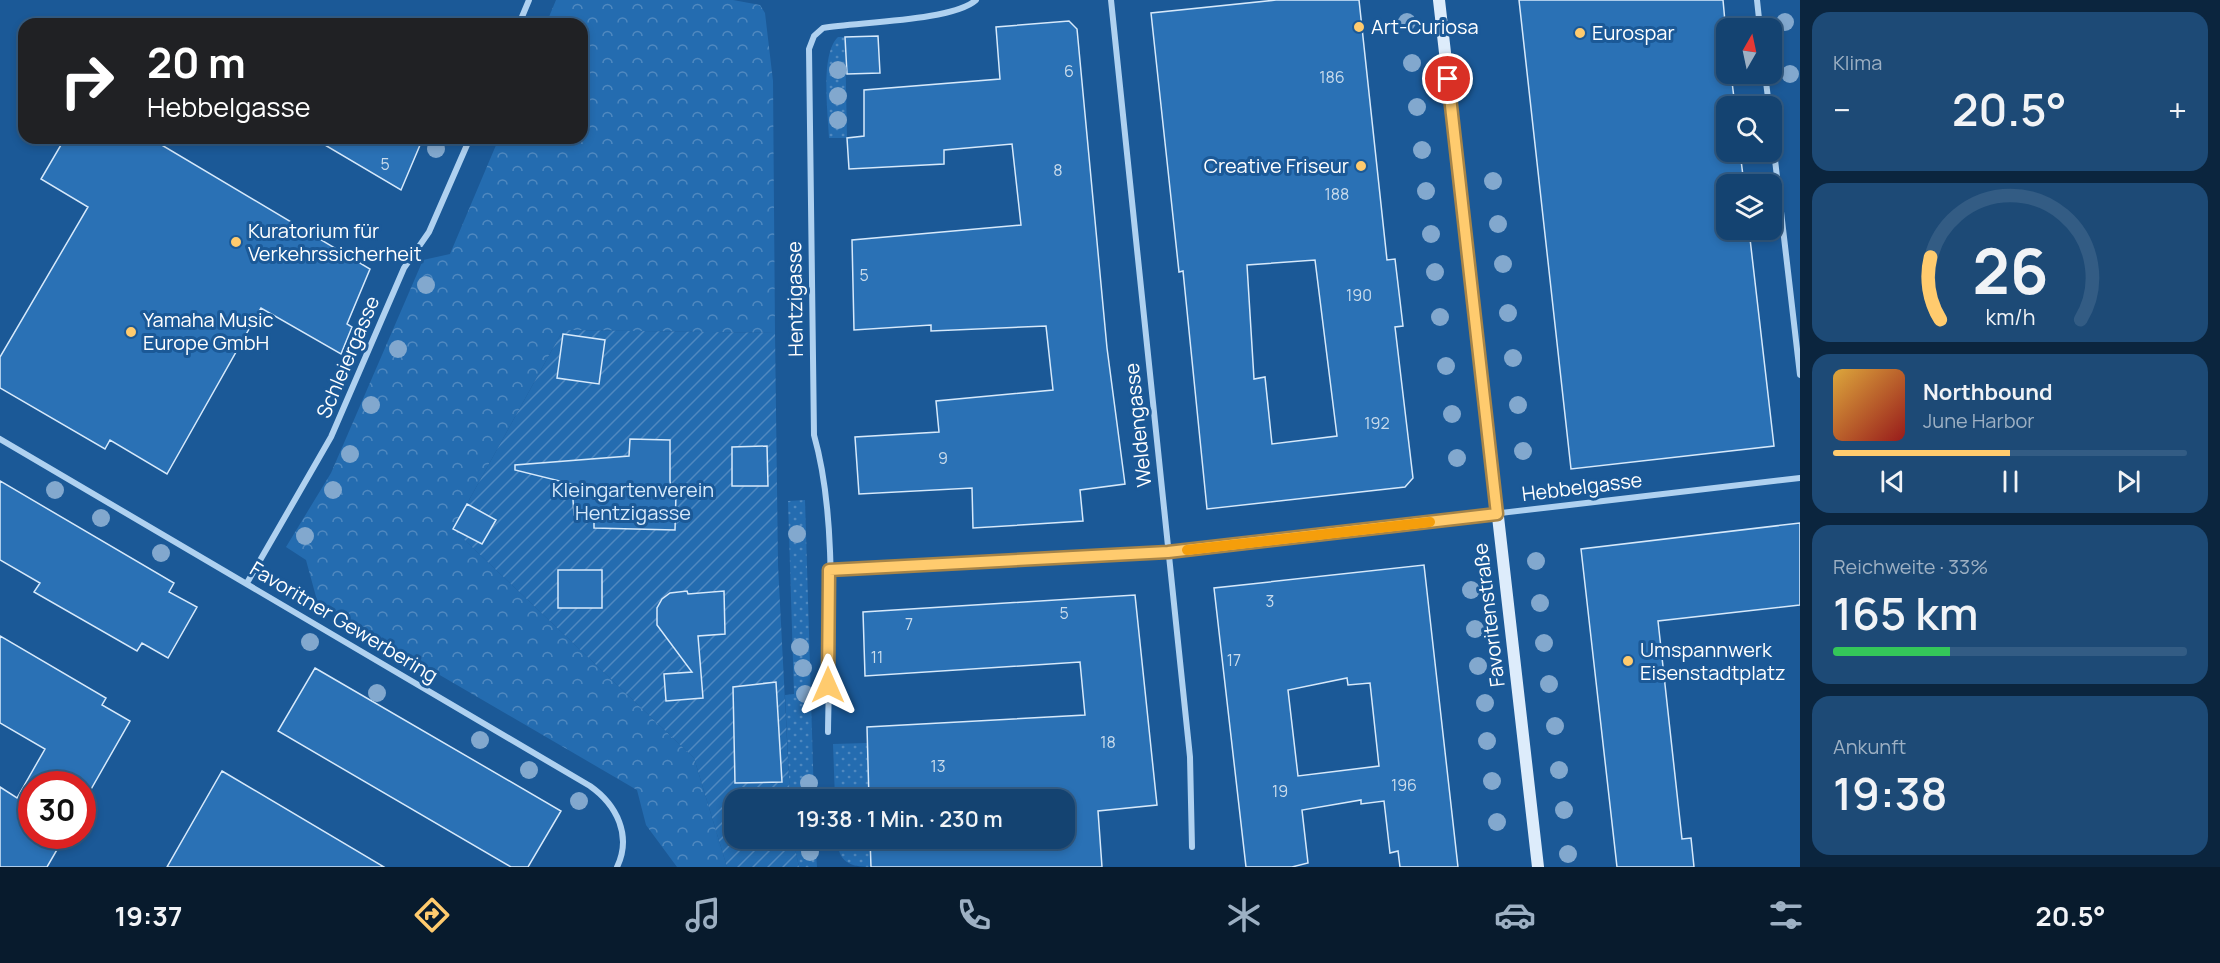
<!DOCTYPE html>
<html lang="de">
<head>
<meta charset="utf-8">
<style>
	:root { --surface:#144371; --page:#1d4a76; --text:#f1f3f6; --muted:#9db0c3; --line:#335c84; --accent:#ffcb6e }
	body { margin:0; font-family:Manrope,sans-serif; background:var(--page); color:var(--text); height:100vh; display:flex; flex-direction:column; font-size:22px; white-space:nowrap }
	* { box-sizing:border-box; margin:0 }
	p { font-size:20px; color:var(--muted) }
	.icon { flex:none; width:33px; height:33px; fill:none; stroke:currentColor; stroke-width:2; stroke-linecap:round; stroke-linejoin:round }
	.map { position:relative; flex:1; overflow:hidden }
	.sheet { display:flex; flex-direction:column; gap:12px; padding:12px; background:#0b253e; width:420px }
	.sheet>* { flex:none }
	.hud { position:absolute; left:18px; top:18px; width:570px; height:126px; border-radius:18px; box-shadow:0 3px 9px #0003,0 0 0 2px var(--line); background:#202124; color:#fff; overflow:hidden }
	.needle { width:39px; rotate:9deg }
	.buttons { position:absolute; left:1716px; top:18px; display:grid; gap:12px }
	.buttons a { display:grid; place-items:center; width:66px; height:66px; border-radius:12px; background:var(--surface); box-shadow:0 3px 9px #0003,0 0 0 2px var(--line); font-size:30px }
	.speed { position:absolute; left:18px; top:771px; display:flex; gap:12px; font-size:30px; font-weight:700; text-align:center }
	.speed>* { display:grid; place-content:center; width:78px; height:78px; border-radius:50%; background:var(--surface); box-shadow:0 3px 9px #0003,0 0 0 2px var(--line); line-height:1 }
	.speed .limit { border:9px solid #d22; background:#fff; color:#111 }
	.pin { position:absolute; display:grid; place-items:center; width:51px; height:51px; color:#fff; margin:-26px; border:3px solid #fff; border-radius:50%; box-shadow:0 2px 6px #0007 }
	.me { position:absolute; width:66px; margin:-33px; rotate:0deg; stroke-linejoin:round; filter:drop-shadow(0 0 4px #0008) }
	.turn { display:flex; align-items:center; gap:21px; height:126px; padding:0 30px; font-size:27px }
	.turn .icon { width:78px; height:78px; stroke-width:2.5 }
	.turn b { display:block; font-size:42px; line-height:51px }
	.big { font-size:45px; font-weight:600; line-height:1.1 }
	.sheet .widget { flex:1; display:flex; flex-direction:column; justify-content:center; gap:9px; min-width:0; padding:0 21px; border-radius:18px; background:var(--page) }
	.sheet .dial { align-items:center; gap:0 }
	.dial svg { height:156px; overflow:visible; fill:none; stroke:var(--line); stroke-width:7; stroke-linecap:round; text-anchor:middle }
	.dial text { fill:var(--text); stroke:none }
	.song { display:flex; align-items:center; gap:18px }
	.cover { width:72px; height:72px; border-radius:9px; background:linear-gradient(135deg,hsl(40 70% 55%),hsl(0 70% 35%)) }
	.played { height:6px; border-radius:3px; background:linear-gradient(90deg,var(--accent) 50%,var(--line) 50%) }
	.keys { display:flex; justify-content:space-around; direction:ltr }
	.heat { display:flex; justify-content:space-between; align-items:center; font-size:33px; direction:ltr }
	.charge { height:9px; border-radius:4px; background:linear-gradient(90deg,#34c759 33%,var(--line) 0) }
	.trip { position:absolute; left:724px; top:789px; width:351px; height:60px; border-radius:18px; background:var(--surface); box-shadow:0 3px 9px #0003,0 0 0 2px var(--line); font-weight:600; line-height:60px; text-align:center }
	.menu { display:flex; height:96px; justify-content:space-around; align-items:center; background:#081b2d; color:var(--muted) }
	.menu .icon { width:42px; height:42px }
	.menu .selected { color:var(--accent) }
	.menu b { font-size:27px; color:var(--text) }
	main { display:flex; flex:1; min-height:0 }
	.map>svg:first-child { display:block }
	.grass { fill:url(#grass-dots) }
	.park { fill:url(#park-crowns) }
	.garden { fill:url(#garden-furrows) }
	.building { fill:#2a71b5; stroke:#d6e9fb; stroke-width:1.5; fill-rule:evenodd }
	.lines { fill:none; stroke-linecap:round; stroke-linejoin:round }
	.street { stroke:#afd1f0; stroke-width:6 }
	.secondary { stroke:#ddecfb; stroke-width:12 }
	.tree { fill:#82a8ce }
	.route-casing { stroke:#a68448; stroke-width:15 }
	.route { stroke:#ffcb6e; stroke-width:10 }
	.slow { stroke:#f59e0b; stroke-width:10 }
	.poi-dot { fill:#ffcb6e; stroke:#1b5997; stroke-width:2 }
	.labels { text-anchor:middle; stroke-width:6; stroke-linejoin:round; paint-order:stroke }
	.number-label { font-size:16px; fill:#cadcec }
	.poi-label { font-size:20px; fill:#fff; stroke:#1b5997; text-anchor:start }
	.street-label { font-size:20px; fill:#fff; stroke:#1b5997 }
	.park-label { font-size:20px; fill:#d6e9fb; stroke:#1b5997 }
</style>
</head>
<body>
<main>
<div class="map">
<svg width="1800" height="867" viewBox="0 0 1800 867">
	<defs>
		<pattern id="grass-dots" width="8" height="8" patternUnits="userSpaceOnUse" patternTransform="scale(1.5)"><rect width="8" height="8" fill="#246cb0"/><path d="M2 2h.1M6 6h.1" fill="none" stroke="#5089c0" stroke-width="1.8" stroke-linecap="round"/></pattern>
		<pattern id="park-crowns" width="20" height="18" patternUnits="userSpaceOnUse" patternTransform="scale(1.5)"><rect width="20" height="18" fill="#246cb0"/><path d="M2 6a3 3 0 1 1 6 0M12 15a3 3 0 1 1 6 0" fill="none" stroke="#5089c0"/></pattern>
		<pattern id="garden-furrows" width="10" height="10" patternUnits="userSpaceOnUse" patternTransform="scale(1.5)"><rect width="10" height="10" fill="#246cb0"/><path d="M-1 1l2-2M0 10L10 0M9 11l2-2" fill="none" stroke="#5089c0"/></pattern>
	</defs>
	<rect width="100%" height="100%" fill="#1b5997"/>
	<path class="grass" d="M838,37H845L847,138H829C828,113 820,54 838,37Z
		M805,500L814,799H790L785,695L794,694L788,501Z
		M867,743L869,799H835L833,744Z
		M793,839H815L817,867H799Z
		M837,839H870L871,867C850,867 838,862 837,839Z"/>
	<path class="park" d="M556,0H733L760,5L765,13L773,81L775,333L563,330L453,529L694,758L727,867H677L646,825L637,790L318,604L306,560L286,547L331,473L423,260L450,254L499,138H582V24H546Z"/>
	<path class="garden" d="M563,330L775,333L778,565L790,799L735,800V838L793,839L799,867H727L694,758L453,529Z"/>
	<path class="building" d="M1276,0H1359L1387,260L1395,259L1403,326L1395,327L1413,478L1405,487L1207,509L1183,271L1179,272L1151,13ZM1315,260L1337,436L1272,444L1265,377L1254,379L1247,265Z
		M1519,0H1723L1726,33V74H1731L1735,106H1726V152H1740L1744,184H1726V230H1749L1774,446L1571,469Z
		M1069,21L1077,29L1107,348L1125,484L1080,490L1083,521L973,528L972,488L859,494L855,437L939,432L936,401L1053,390L1046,326L931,331V325L854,330L852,240L1021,225L1012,144L944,150V164L849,169L847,138L864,136V90L1000,79L996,27Z
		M878,36L880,73L847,74L845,37Z
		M65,138H150L370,269L347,324L352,327L341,354L261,308L167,474L110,440L105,449L0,388V357L88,207L41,179Z
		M313,138H423L401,190Z
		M563,334L605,340L599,384L557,378Z
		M630,439L670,440V481L672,494H676L675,530L594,528V514L574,515L572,484L515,470V465L629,456Z
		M767,446L768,486H732V447Z
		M0,481L174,583L169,592L197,607L168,658L142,643L137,651L34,592L40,583L0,560Z
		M467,504L496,520L482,544L453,529Z
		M1800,523V605L1658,621L1682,839L1691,838L1694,867H1617L1581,549Z
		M1424,565L1458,867H1400L1398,851L1390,853L1384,801L1361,804V800L1302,810L1308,863L1292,867H1246L1214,588ZM1347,678L1348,685L1370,683L1379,766L1298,776L1288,690Z
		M558,570H602V608H558Z
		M687,591L688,594L724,591L725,634L698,636L703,698L666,701L664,674L692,672L657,625V608L662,599L670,593Z
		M1135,595L1157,805L1098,811L1102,867H871L870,838H1065V800H869L867,727L1085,715L1080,662L865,676L863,612Z
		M0,636L106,698L102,705L130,721L82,805V784H32V836H65L47,867H0V787L17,798L45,749L0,723Z
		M315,668L561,811L528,867H511L278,731Z
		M776,682L782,782L735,783L733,687Z
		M222,771L384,867H167Z"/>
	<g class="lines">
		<path class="street" d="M1111,0L1190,757L1192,847
			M1757,0L1760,28
			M519,24L529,0
			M1765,74L1769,106
			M1772,134L1800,375
			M0,439L590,786C617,805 632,836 617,867
			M829,570L1168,552L1800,478
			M247,583L331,437L404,268L429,232L470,138
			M828,732C829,640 839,523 814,435L809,49L814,36L823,28C858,22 953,21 976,0"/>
		<path class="secondary" d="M1439,0L1538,867"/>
	</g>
	<g class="tree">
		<circle cx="1407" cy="22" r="9"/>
		<circle cx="1785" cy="22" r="9"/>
		<circle cx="1412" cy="63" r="9"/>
		<circle cx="838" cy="70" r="9"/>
		<circle cx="1790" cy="74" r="9"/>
		<circle cx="838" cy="96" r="9"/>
		<circle cx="1417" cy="107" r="9"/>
		<circle cx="838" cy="120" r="9"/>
		<circle cx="436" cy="149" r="9"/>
		<circle cx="1422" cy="150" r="9"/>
		<circle cx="1493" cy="181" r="9"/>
		<circle cx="1426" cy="191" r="9"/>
		<circle cx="1498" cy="224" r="9"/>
		<circle cx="1431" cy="234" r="9"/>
		<circle cx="1503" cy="264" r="9"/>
		<circle cx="1435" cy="272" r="9"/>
		<circle cx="426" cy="285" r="9"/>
		<circle cx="1508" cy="313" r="9"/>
		<circle cx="1440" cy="317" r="9"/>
		<circle cx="398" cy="349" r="9"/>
		<circle cx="1513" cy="358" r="9"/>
		<circle cx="1446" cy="366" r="9"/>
		<circle cx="371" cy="405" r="9"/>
		<circle cx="1518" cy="405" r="9"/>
		<circle cx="1452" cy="414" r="9"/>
		<circle cx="1523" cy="451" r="9"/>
		<circle cx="350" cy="454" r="9"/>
		<circle cx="1457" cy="458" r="9"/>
		<circle cx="55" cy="490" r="9"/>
		<circle cx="333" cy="490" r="9"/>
		<circle cx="101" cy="518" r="9"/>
		<circle cx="797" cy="534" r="9"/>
		<circle cx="305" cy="536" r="9"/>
		<circle cx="161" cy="553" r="9"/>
		<circle cx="1536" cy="561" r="9"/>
		<circle cx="1471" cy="590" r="9"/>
		<circle cx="1540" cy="603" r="9"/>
		<circle cx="1475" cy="629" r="9"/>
		<circle cx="310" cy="642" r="9"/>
		<circle cx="1544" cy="643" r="9"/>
		<circle cx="800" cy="647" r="9"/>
		<circle cx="1478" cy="666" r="9"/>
		<circle cx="803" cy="668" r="9"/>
		<circle cx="1549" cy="684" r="9"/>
		<circle cx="377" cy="693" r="9"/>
		<circle cx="805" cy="694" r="9"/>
		<circle cx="1485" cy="703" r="9"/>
		<circle cx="1555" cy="726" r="9"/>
		<circle cx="480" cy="740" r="9"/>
		<circle cx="1487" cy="741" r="9"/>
		<circle cx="529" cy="770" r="9"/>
		<circle cx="1559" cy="770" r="9"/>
		<circle cx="1492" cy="781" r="9"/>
		<circle cx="809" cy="783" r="9"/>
		<circle cx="579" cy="801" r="9"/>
		<circle cx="1564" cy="810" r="9"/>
		<circle cx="1497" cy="822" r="9"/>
		<circle cx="810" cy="852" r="9"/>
		<circle cx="1568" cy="854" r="9"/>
	</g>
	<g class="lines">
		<g class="route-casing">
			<path id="route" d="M828,685L829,570L1168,552L1497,514L1448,79"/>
		</g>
		<use href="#route" class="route"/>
		<path class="slow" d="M1187,550L1430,522"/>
	</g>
	<g class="poi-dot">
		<circle cx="1359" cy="27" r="6"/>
		<circle cx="1580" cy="33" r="6"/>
		<circle cx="1361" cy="166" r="6"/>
		<circle cx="236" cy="242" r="6"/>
		<circle cx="131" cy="332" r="6"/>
		<circle cx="1628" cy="661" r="6"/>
	</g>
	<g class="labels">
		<g class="number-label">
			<text x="1069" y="77">6</text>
			<text x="1332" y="83">186</text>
			<text x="385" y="170">5</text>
			<text x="1058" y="176">8</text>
			<text x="1337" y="200">188</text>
			<text x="864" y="281">5</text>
			<text x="1359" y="301">190</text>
			<text x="1377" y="429">192</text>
			<text x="943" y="464">9</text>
			<text x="1270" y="607">3</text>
			<text x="1064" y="619">5</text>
			<text x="909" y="630">7</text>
			<text x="877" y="663">11</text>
			<text x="1234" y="666">17</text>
			<text x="1108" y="748">18</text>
			<text x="938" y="772">13</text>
			<text x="1404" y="791">196</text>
			<text x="1280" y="797">19</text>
		</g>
		<g class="poi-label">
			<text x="1371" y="34">Art-Curiosa</text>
			<text x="1592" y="40">Eurospar</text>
			<text x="1349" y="173" text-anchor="end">Creative Friseur</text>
			<text x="248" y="238">Kuratorium für<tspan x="248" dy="23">Verkehrssicherheit</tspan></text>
			<text x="143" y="327">Yamaha Music<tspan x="143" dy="23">Europe GmbH</tspan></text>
			<text x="1640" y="657">Umspannwerk<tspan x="1640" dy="23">Eisenstadtplatz</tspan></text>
		</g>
		<g class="street-label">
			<text transform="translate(795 299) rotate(-91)" y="7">Hentzigasse</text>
			<text transform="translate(348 357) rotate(-67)" y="7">Schleiergasse</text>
			<text transform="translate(1138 425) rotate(-96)" y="7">Weldengasse</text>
			<text transform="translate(1582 487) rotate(-7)" y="7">Hebbelgasse</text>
			<text transform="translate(1489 615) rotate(-97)" y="7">Favoritenstraße</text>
			<text transform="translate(344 622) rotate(31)" y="7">Favoritner Gewerbering</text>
		</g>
		<g class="park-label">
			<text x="633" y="497">Kleingartenverein<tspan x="633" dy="23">Hentzigasse</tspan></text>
		</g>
	</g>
</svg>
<div class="buttons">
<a><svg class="needle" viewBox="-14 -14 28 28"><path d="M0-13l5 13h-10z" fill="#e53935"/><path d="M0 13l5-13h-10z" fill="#9db0c3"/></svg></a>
<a><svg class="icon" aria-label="search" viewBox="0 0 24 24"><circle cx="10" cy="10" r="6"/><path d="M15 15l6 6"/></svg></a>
<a><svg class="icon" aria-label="layers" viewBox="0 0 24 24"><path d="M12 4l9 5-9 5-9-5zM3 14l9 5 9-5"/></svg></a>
</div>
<div class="speed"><div class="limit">30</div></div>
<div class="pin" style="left:1448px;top:79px;background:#d93025"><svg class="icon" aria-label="arrive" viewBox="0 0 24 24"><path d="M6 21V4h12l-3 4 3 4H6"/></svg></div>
<svg class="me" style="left:828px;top:685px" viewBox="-20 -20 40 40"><path d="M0-17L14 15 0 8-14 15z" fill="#ffcb6e" stroke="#fff" stroke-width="4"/></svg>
<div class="trip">19:38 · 1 Min. · 230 m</div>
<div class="hud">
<div class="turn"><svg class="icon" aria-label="right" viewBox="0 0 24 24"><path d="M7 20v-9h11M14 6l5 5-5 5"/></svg><div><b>20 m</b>Hebbelgasse</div></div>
</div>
</div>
<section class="sheet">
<div class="widget"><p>Klima</p>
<div class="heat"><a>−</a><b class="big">20.5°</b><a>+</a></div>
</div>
<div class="widget dial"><svg viewBox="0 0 100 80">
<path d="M14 69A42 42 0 1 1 86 69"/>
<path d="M14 69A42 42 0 0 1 9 37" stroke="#ffcb6e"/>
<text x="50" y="56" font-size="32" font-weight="700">26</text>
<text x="50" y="72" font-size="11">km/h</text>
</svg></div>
<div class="widget">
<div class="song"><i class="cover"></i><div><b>Northbound</b><p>June Harbor</p></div></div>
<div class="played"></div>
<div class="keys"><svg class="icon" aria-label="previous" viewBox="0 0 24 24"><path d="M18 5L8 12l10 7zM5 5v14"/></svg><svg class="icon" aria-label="pause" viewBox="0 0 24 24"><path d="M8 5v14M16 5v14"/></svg><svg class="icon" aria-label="next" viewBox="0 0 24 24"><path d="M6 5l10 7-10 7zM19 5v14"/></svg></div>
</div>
<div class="widget"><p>Reichweite · 33%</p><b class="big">165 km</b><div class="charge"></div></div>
<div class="widget"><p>Ankunft</p><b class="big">19:38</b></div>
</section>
</main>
<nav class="menu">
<b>19:37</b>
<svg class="icon selected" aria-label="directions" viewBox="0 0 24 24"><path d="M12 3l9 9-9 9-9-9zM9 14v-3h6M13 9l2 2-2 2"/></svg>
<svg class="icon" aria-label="music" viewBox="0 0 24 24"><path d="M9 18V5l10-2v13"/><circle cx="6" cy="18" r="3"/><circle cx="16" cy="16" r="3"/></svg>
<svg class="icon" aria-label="phone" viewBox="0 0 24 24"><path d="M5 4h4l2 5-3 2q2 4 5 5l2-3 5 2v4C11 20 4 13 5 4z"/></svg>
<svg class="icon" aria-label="climate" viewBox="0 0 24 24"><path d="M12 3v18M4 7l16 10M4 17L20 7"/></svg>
<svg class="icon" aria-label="car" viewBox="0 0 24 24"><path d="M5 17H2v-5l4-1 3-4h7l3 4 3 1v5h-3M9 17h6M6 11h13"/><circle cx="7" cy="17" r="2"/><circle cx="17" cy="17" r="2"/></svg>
<svg class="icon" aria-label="filters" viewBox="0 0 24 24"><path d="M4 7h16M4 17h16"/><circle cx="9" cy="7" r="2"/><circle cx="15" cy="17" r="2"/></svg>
<b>20.5°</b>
</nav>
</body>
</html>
